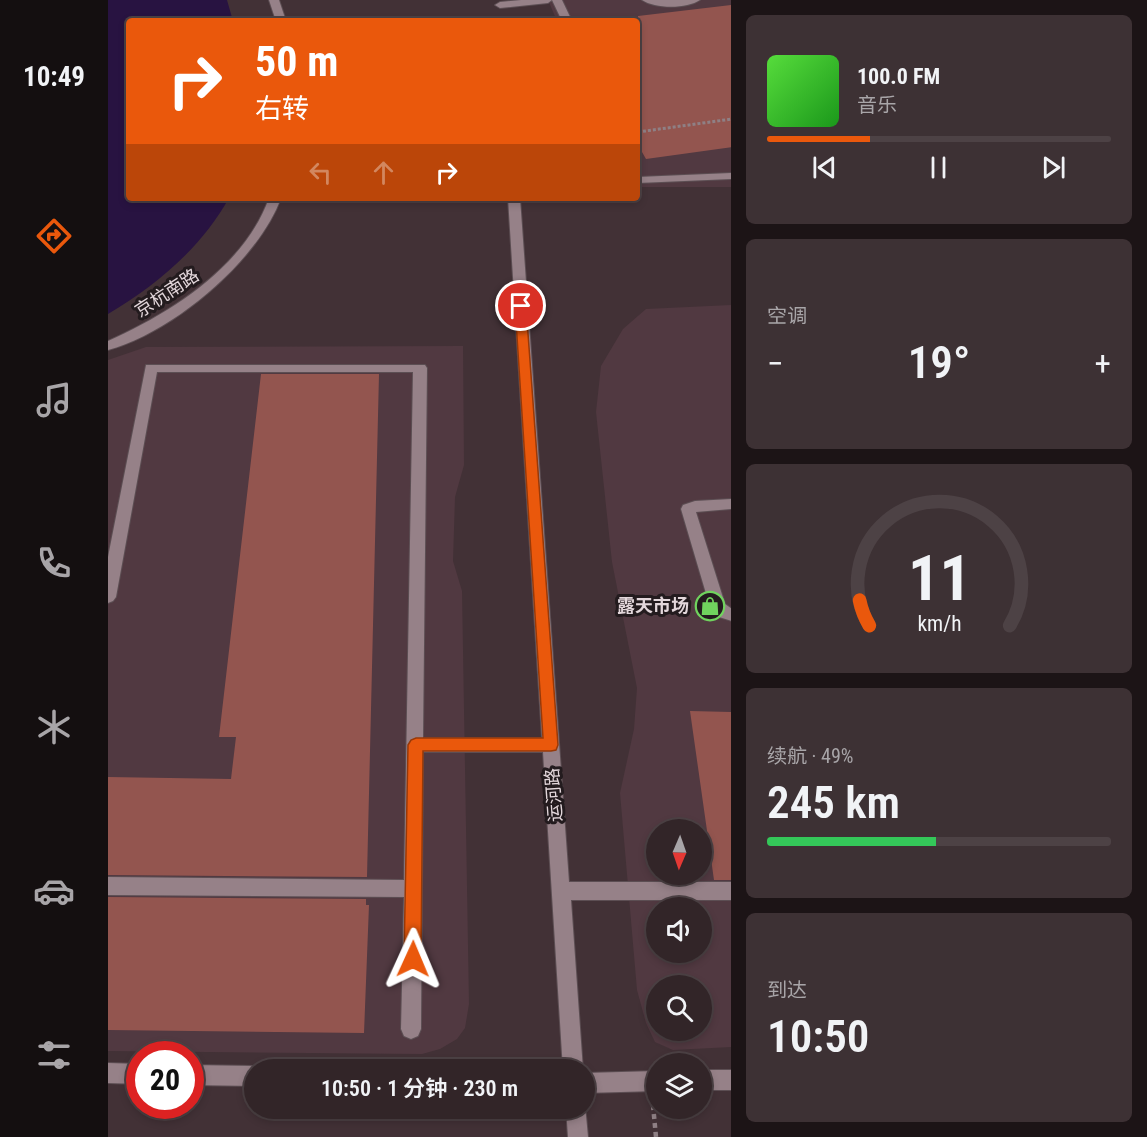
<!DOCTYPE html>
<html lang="zh">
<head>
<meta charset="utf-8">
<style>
	:root { --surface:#322528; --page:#3d3134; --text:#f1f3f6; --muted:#a8a5a8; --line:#4d4245; --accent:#ea580c }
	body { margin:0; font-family:"Roboto Condensed","Noto Sans SC",sans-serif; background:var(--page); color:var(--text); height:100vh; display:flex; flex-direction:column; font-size:22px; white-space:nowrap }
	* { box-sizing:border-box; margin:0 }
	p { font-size:20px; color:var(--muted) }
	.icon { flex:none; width:33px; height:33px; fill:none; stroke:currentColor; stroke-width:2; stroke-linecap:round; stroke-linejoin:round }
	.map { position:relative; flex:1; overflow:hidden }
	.side { display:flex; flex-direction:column; gap:15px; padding:15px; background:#1c1416; width:416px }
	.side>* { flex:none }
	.hud { position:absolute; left:18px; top:18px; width:514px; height:183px; border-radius:6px; box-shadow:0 3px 9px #0003,0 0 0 2px var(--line); background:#ea580c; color:#fff; overflow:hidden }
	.needle { width:39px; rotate:182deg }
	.fabs { position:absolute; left:538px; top:819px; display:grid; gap:12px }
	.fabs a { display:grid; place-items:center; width:66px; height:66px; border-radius:50%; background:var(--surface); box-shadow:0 3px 9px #0003,0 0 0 2px var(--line); font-size:30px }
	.speed { position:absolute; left:18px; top:1041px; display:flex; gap:12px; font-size:30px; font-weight:700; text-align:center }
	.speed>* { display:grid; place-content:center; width:78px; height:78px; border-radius:50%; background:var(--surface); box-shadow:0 3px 9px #0003,0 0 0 2px var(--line); line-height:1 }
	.speed .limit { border:9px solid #d22; background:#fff; color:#111 }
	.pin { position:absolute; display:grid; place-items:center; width:51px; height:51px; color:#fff; margin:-26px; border:3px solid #fff; border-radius:50%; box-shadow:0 2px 6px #0007 }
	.me { position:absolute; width:66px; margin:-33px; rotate:1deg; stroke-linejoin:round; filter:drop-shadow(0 0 4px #0008) }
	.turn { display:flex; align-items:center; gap:21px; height:126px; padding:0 30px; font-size:27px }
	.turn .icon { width:78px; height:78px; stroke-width:2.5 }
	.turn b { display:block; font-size:42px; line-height:51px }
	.lanes { display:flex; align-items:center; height:57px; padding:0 30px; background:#0003; justify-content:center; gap:30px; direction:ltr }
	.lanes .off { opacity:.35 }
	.big { font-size:45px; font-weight:600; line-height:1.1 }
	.side .card { flex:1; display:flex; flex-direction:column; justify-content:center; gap:9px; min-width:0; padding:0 21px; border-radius:9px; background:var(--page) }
	.side .dial { align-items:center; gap:0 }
	.dial svg { height:156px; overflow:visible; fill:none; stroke:var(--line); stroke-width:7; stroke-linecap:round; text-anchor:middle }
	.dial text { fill:var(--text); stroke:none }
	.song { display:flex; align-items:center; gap:18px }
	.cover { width:72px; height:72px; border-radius:9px; background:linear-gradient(135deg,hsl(110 70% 55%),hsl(120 70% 35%)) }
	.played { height:6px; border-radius:3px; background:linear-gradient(90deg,var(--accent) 30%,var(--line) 30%) }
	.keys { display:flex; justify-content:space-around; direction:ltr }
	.heat { display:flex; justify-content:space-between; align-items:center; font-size:33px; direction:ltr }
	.charge { height:9px; border-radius:4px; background:linear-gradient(90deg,#34c759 49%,var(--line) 0) }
	.trip { position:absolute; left:136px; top:1059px; width:351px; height:60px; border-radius:30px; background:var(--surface); box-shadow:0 3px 9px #0003,0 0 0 2px var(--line); font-weight:600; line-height:60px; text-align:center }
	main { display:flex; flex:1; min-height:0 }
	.tabs { display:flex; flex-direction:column; width:108px; justify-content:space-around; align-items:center; background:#140f10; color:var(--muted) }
	.tabs .icon { width:42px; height:42px }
	.tabs .on { color:var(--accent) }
	.tabs b { font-size:27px; color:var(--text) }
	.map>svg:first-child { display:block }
	.built { fill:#513941; fill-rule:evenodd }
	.water { fill:#281341 }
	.building { fill:#93554f }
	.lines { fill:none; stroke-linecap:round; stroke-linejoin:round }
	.minor-casing { stroke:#5c4e53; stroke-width:2 }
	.path-far1 { stroke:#8f8085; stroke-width:3; stroke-dasharray:3 2; stroke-linecap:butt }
	.path { stroke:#8f8085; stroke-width:4.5; stroke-dasharray:5 4; stroke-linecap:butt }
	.minor { fill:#968188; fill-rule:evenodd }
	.route { fill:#ea580c; stroke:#983908; stroke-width:1.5 }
	.labels { text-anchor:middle; stroke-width:6; stroke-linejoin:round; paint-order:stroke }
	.street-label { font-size:18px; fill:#e3d7db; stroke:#231b1e }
	.poi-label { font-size:18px; font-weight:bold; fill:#e3d7db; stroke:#231b1e; text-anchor:end }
</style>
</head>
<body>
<main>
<nav class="tabs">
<b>10:49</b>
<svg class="icon on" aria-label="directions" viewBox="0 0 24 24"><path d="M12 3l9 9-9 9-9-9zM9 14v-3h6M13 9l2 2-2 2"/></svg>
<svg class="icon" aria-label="music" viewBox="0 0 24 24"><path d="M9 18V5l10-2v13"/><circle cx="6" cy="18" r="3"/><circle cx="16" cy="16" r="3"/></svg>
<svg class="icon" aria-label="phone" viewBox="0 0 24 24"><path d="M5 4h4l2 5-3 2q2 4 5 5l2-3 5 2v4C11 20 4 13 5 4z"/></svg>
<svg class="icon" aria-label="climate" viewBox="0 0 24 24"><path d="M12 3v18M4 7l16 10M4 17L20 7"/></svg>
<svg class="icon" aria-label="car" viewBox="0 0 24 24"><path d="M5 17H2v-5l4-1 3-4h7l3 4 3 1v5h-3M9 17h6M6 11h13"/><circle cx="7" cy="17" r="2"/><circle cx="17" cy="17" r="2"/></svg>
<svg class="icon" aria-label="filters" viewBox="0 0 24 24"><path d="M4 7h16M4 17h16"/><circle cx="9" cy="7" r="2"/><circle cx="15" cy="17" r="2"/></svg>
</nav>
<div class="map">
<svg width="624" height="1137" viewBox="0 0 624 1137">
	<rect width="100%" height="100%" fill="#423136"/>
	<path class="built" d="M440,0H623V187H530V21H449Z
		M623,305V1047L565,1050L547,1042L538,1023L529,990L512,793L526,729L529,688L504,562L488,412L493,366L515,329L538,309ZM549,830H594V874H549ZM549,908H594V952H549ZM549,986H594V1030H549Z
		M355,346L356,465L347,497L345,561L354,591L361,1004L357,1028L349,1039L332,1049L314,1054L0,1051V360L38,347Z"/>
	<path class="water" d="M0,0H119L125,21H21V198H121C93,248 49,285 0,314Z"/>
	<path class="building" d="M624,5V147L538,159L530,145V16Z
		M153,374H271L259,877L0,875V777L123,779L128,737H111Z
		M582,711L624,712V880H606Z
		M0,897L258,899V905H261L256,1033L0,1030Z"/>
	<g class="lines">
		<g class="minor-casing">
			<path id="minor" d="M161,0H171L178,21H168Z
				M413,0H454L464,21H454L444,0L440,3L392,8L387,5L392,2Z
				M534,0H592C579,9 547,9 534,0Z
				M624,173V179L530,183V177Z
				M161,198H173C150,261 64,333 0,350V341C63,313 137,266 161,198Z
				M400,198H412L461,882H624V900H463L475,1070H455L435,752H315L313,1029L310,1036L303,1039L296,1036L293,1029L296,897L0,895V877L296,880L305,372H49L8,597L5,601L0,603V557L38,365H317L319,368L315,738H434Z
				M624,499V509L588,512L617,604L624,609V621L611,617L602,607L573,509L575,505L587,501Z
				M0,1063L32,1064V1084L0,1083Z
				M82,1065L147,1066L154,1070H147V1086L82,1085Z
				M594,1070H624V1090H594Z
				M549,1071V1091L477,1093V1073Z
				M477,1105L480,1137H460L458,1108H477Z"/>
		</g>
		<path class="path-far1" d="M530,132L624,119"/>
		<path class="path" d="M545,1105L548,1137"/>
		<use href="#minor" class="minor"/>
	</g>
	<path class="route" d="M413,303L418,306L450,745L448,750L443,751H315L313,959L311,965L305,968L299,965L296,959L300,745L303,740L308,738H435L407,306Z"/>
	<defs>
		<g id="shop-ring" transform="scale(1.5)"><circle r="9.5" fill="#231b1e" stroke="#70d35e" stroke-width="1.5"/><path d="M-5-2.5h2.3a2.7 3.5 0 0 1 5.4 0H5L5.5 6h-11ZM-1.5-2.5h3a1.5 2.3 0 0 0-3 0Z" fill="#70d35e"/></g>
	</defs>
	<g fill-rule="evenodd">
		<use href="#shop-ring" x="602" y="606"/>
	</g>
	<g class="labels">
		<g class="street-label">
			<text transform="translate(59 293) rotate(-33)" y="6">京杭南路</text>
			<text transform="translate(446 795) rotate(-94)" y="6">运河路</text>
		</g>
		<g class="poi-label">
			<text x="581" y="612">露天市场</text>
		</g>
	</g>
</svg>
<div class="fabs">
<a><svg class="needle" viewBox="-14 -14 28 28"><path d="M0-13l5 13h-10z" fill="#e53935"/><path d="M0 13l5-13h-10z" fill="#a8a5a8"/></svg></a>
<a><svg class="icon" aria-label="sound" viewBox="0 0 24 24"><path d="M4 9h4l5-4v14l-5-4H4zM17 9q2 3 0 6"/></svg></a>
<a><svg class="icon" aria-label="search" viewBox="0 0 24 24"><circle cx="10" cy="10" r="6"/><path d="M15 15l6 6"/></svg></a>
<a><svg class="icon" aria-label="layers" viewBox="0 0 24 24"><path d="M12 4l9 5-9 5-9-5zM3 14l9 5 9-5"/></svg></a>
</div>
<div class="speed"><div class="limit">20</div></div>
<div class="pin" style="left:413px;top:306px;background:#d93025"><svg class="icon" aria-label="arrive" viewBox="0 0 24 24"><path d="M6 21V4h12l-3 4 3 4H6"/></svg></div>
<svg class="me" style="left:305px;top:959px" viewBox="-20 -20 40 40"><path d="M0-17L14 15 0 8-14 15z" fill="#ea580c" stroke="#fff" stroke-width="4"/></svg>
<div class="trip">10:50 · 1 分钟 · 230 m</div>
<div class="hud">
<div class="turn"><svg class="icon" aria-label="right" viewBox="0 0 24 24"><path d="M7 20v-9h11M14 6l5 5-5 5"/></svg><div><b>50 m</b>右转</div></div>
<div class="lanes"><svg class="icon off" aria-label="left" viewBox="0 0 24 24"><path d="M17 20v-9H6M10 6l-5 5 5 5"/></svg><svg class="icon off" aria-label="ahead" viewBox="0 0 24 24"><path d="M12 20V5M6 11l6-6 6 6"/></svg><svg class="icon" aria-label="right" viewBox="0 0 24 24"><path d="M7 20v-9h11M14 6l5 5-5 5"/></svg></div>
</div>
</div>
<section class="side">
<div class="card">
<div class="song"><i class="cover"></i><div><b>100.0 FM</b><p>音乐</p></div></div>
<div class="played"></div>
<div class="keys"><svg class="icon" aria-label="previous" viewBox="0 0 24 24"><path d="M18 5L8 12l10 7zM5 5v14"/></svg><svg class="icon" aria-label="pause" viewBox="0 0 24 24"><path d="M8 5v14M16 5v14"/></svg><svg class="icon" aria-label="next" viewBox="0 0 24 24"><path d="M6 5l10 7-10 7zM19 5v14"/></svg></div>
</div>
<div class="card"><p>空调</p>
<div class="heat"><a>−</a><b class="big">19°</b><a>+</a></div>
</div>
<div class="card dial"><svg viewBox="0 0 100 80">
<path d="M14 69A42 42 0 1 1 86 69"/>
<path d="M14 69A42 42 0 0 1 9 56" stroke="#ea580c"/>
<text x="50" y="56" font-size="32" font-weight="700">11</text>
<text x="50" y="72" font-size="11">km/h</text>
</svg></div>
<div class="card"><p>续航 · 49%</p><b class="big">245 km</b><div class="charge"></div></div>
<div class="card"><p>到达</p><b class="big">10:50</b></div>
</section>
</main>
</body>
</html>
